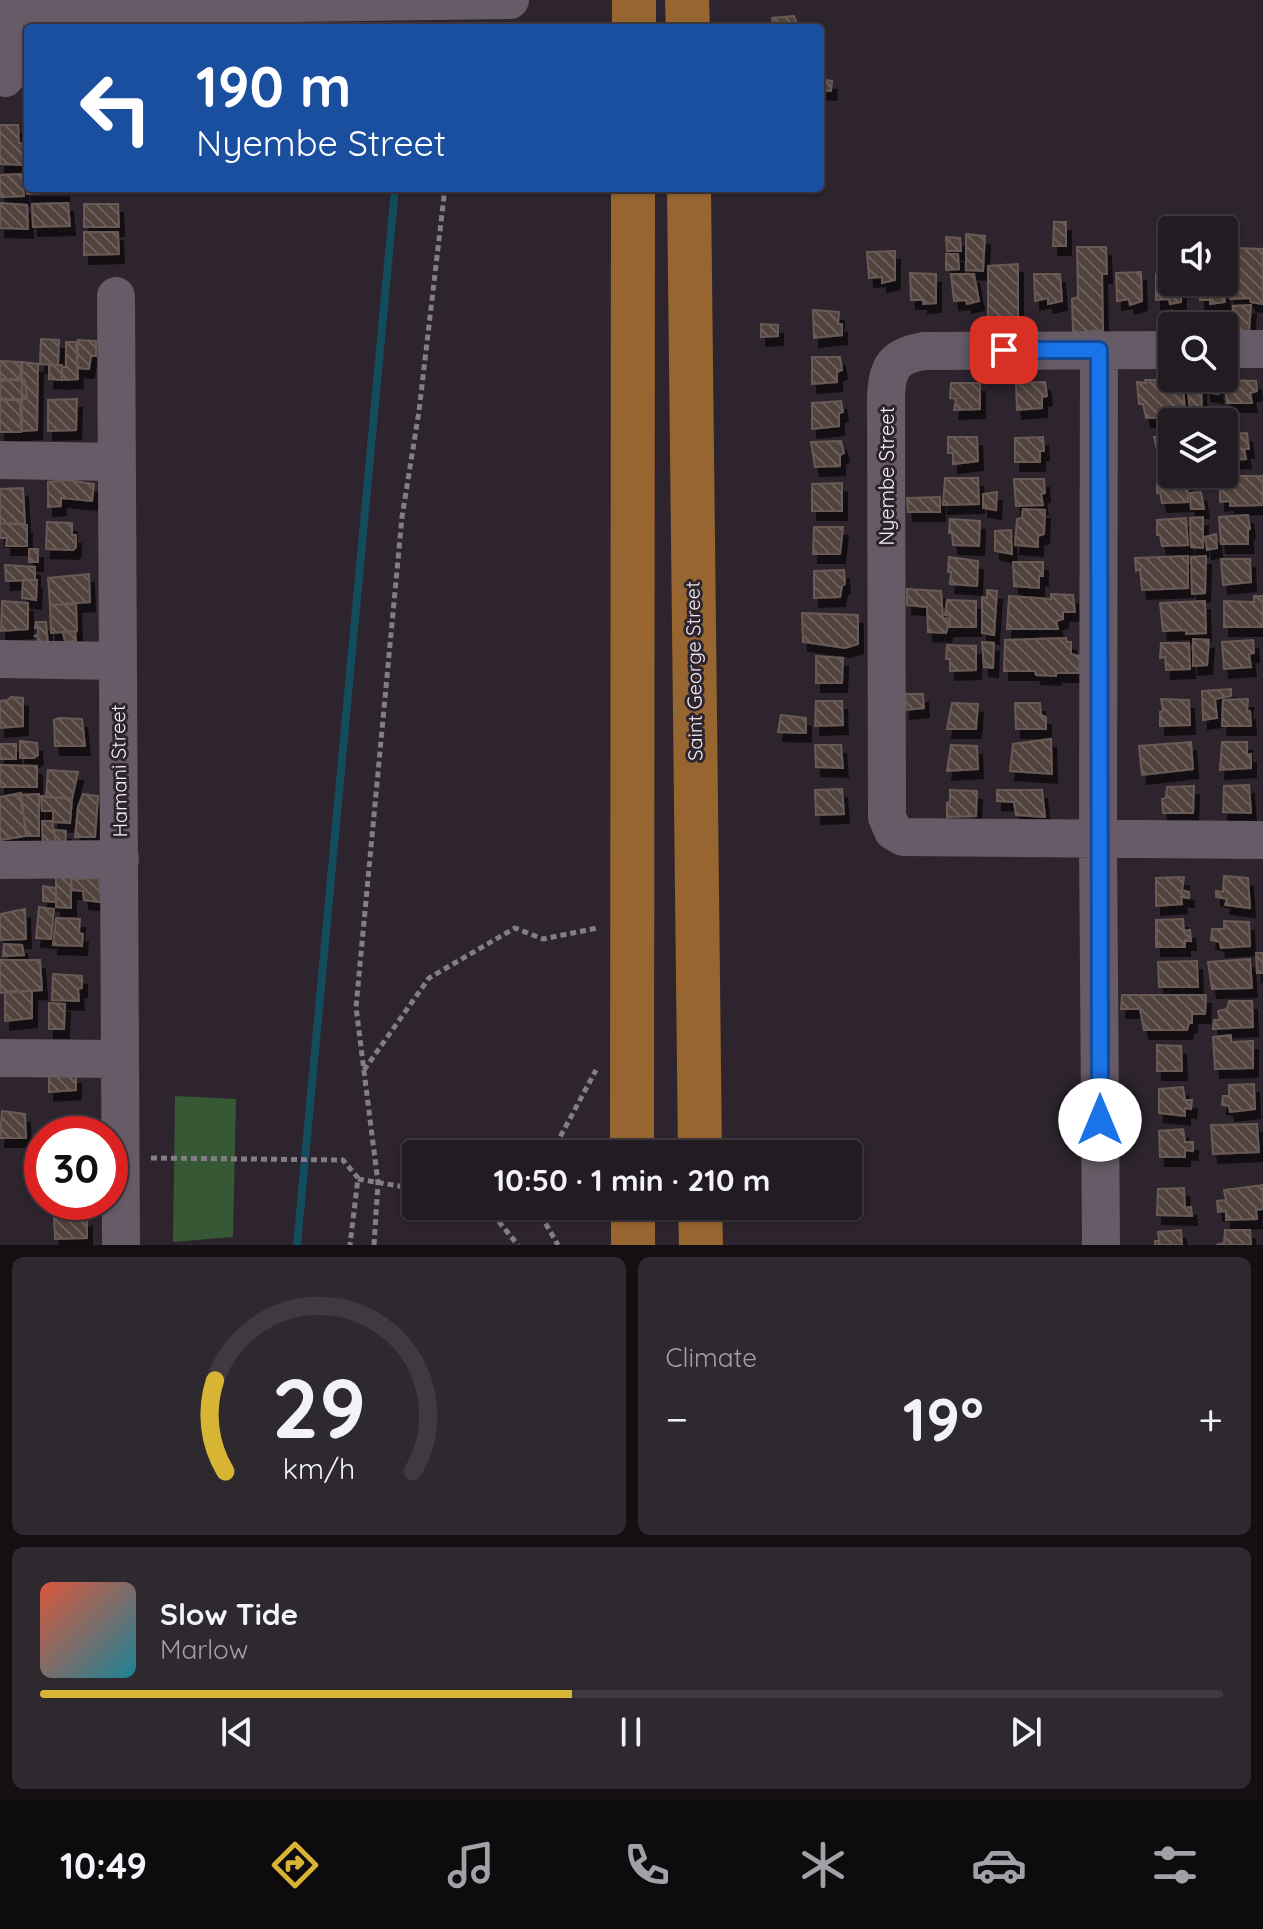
<!DOCTYPE html>
<html lang="en">
<head>
<meta charset="utf-8">
<style>
	:root { --surface:#221b22; --page:#2e282f; --text:#f1f3f6; --muted:#a2a1a5; --line:#3f3940; --accent:#d8b434 }
	body { margin:0; font-family:Quicksand,sans-serif; background:var(--page); color:var(--text); height:100vh; display:flex; flex-direction:column; font-size:30px; white-space:nowrap }
	* { box-sizing:border-box; margin:0 }
	p { font-size:26px; color:var(--muted) }
	.icon { flex:none; width:44px; height:44px; fill:none; stroke:currentColor; stroke-width:2; stroke-linecap:round; stroke-linejoin:round }
	.map { position:relative; height:1245px; overflow:hidden }
	.sheet { display:flex; flex-direction:column; gap:12px; padding:12px; background:#130f13; flex:1 }
	.sheet>* { flex:none }
	.guide { position:absolute; left:24px; top:24px; width:800px; height:168px; border-radius:8px; box-shadow:0 2px 6px #0004,0 0 0 2px var(--line); background:#1a4fa0; color:#fff; overflow:hidden }
	.tools { position:absolute; left:1158px; top:216px; display:grid; gap:16px }
	.tools a { display:grid; place-items:center; width:80px; height:80px; border-radius:8px; background:var(--surface); box-shadow:0 2px 6px #0004,0 0 0 2px var(--line); font-size:40px }
	.speed { position:absolute; left:24px; top:1116px; display:flex; gap:16px; font-size:40px; font-weight:700; text-align:center }
	.speed>* { display:grid; place-content:center; width:104px; height:104px; border-radius:50%; background:var(--surface); box-shadow:0 2px 6px #0004,0 0 0 2px var(--line); line-height:1 }
	.speed .limit { border:12px solid #d22; background:#fff; color:#111 }
	.pin { position:absolute; display:grid; place-items:center; width:68px; height:68px; color:#fff; margin:-34px; border-radius:16px; box-shadow:0 4px 12px #0006 }
	.me { position:absolute; width:88px; margin:-44px; rotate:0deg; stroke-linejoin:round; filter:drop-shadow(0 0 6px #0008) }
	.turn { display:flex; align-items:center; gap:28px; height:168px; padding:0 40px; font-size:36px }
	.turn .icon { width:104px; height:104px; stroke-width:2.5 }
	.turn b { display:block; font-size:56px; line-height:68px }
	.big { font-size:60px; font-weight:800; line-height:1.1 }
	.sheet .widget { flex:1; display:flex; flex-direction:column; justify-content:center; gap:12px; min-width:0; padding:0 28px; border-radius:12px; background:var(--page) }
	.sheet .dial { align-items:center; gap:0 }
	.dial svg { height:208px; overflow:visible; fill:none; stroke:var(--line); stroke-width:7; stroke-linecap:round; text-anchor:middle }
	.dial text { fill:var(--text); stroke:none }
	.song { display:flex; align-items:center; gap:24px }
	.cover { width:96px; height:96px; border-radius:12px; background:linear-gradient(135deg,hsl(10 70% 55%),hsl(190 70% 35%)) }
	.played { height:8px; border-radius:4px; background:linear-gradient(90deg,var(--accent) 45%,var(--line) 45%) }
	.keys { display:flex; justify-content:space-around; direction:ltr }
	.heat { display:flex; justify-content:space-between; align-items:center; font-size:44px; direction:ltr }
	.sheet .tiles { flex:1; display:grid; gap:12px; grid-template-columns:1fr 1fr }
	.widget:last-child { grid-column:span 2 }
	.trip { position:absolute; left:402px; top:1140px; width:460px; height:80px; border-radius:8px; background:var(--surface); box-shadow:0 2px 6px #0004,0 0 0 2px var(--line); font-weight:800; line-height:80px; text-align:center }
	.tabs { display:flex; height:128px; justify-content:space-around; align-items:center; background:#0e0b0e; color:var(--muted) }
	.tabs .icon { width:56px; height:56px }
	.tabs .active { color:var(--accent) }
	.tabs b { font-size:36px; color:var(--text) }
	.map>svg:first-child { display:block }
	.green { fill:#365835 }
	.lines { fill:none; stroke-linecap:round; stroke-linejoin:round }
	.stream { stroke:#134c5d; stroke-width:8 }
	.building { fill:url(#building-back-hatch); stroke:#695a54; stroke-width:2; filter:url(#shadow) }
	.path { stroke:#857d85; stroke-width:5; stroke-dasharray:6 4; stroke-linecap:butt }
	.minor { stroke:#665b66; stroke-width:38 }
	.major { stroke:#976530; stroke-width:44 }
	.route-casing { stroke:#114b97; stroke-width:20 }
	.route { stroke:#1a73e8; stroke-width:14 }
	.labels { text-anchor:middle; stroke-width:6; stroke-linejoin:round; paint-order:stroke }
	.street-label { font-size:20px; fill:#f7f0f7; stroke:#2d242d }
</style>
</head>
<body>
<div class="map">
<svg width="1263" height="1245" viewBox="0 0 1263 1245">
	<defs>
		<pattern id="building-back-hatch" width="6" height="6" patternUnits="userSpaceOnUse" patternTransform="scale(2)"><rect width="6" height="6" fill="#51433d"/><path d="M-1 5l2 2M0 0l6 6M5-1l2 2" fill="none" stroke="#6b5e5a"/></pattern>
		<filter id="shadow"><feDropShadow dx="5" dy="9" stdDeviation="0" flood-color="#0009"/></filter>
	</defs>
	<rect width="100%" height="100%" fill="#2d242d"/>
	<path class="green" d="M175,1096L236,1099L233,1237L173,1242Z"/>
	<g class="lines">
		<path class="stream" d="M297,1245L395,188"/>
	</g>
	<path class="building" d="M794,16L797,24L774,28L772,18Z
		M820,79L832,81L831,91L820,90Z
		M0,125H18L19,143L26,144L25,138H28V188H64V192L27,194L25,165L0,164Z
		M22,174L24,196L0,197V175Z
		M0,203L27,205L28,229L0,228Z
		M68,203L70,226L33,227L32,204Z
		M84,204H118L119,227H84Z
		M1054,222H1066V246H1053Z
		M84,232H118L119,254L84,255Z
		M966,234L985,236L983,271L966,270Z
		M946,237L960,238L961,251H947Z
		M1232,240V266L1224,268V241Z
		M1077,247H1106L1107,274H1102L1103,330L1073,333L1072,299L1078,297Z
		M1236,248L1263,249V304L1251,302L1250,298L1230,299L1228,271H1236Z
		M895,251V280L882,283V277L869,278L867,252Z
		M946,254H958L959,269L946,270Z
		M1018,264V317H1005L1003,323L988,322V266Z
		M1141,272L1142,301L1130,305L1129,299L1117,301L1116,273Z
		M910,273L936,274V303L923,304V300H911Z
		M1172,273V282H1181V302L1170,304L1169,299L1156,300V274Z
		M951,274H974L979,301L967,304L966,300L954,301Z
		M1034,274H1060L1062,301L1048,304V298L1035,301Z
		M1224,275L1225,302L1210,304V300H1200V282H1224Z
		M1251,305L1249,331L1233,334V306Z
		M813,310L839,312L838,324H842V335L814,338Z
		M761,324L778,325V336L761,337Z
		M41,339L59,340L58,365L40,364Z
		M78,340L96,341V356H91L89,369L77,368Z
		M66,342H76L78,379L62,380V367H66Z
		M812,357H840L842,370L837,372V382L812,384Z
		M0,361L21,362L20,379H0Z
		M22,362L38,364L37,430L22,431Z
		M62,365V380L49,379V366Z
		M1206,378L1217,382L1218,394L1206,392Z
		M25,380L27,399H0V381Z
		M1145,380H1155L1156,384L1183,383L1185,413H1174L1175,417L1146,418L1143,404H1139L1137,382L1146,383Z
		M1224,380L1256,381L1257,391L1250,393L1252,403H1227Z
		M1045,382L1047,396L1042,397V408L1017,410L1016,383Z
		M1201,382L1202,416L1194,415V408L1190,409L1187,384Z
		M951,383H980V409L954,410L956,399L950,398Z
		M77,399L76,430L48,431V400Z
		M0,400H20L21,432H0Z
		M841,401L843,412L839,413V426L812,429V403Z
		M1247,433L1249,449H1244L1246,459L1224,460V434Z
		M1172,436V463H1160L1154,437Z
		M948,437H977L978,461L953,464V453H948Z
		M1043,437L1044,451H1040V462H1015V438Z
		M841,441L844,453L840,455V466L815,467L811,442Z
		M1220,476H1263V505L1230,506V501L1220,502Z
		M1157,477H1187L1188,502L1162,503L1160,492L1157,493Z
		M945,478H978L979,504L943,505Z
		M1014,479H1044L1045,493L1041,494L1043,505L1016,506Z
		M67,480L94,484L92,501L61,498V506L48,507V482Z
		M842,483V511H812V484Z
		M23,488L25,524L0,523V489Z
		M997,492L996,510L983,508V494Z
		M1201,492L1204,509H1191L1190,493Z
		M940,497V512H908L907,498Z
		M1023,509L1045,510L1044,534L1038,536V547L1015,545L1017,519L1022,518Z
		M1248,515L1250,529L1248,530V544H1221L1219,517Z
		M1203,517V548L1191,547L1190,518Z
		M1186,518L1188,545L1162,546L1160,535H1157V520Z
		M950,519L980,521L979,546L953,545L952,533H949Z
		M47,522L72,523V535H76V547L73,550L46,549Z
		M0,523L27,525V546H6L7,538H0Z
		M814,527H843L840,554H813Z
		M1011,530L1012,554L995,551V531Z
		M1216,534L1217,548L1207,550L1205,537Z
		M29,549H38V562H29Z
		M1188,556V588L1142,590L1140,569L1136,571L1135,558Z
		M1206,556L1205,593L1192,594L1191,557Z
		M949,557L978,561L977,586L950,584L951,572H948Z
		M1221,559H1250L1251,582L1223,585Z
		M1013,562H1043V576H1039V588L1014,586Z
		M5,565L35,567V580L6,581Z
		M844,570L845,584L842,586L840,597L814,598V571Z
		M89,574L90,602L50,605L48,578Z
		M23,580H37L36,600L22,598Z
		M907,589L941,591L943,618L950,619L946,633L928,632L927,607L907,605Z
		M987,590L997,591L994,635L982,633V597L987,598Z
		M1051,594L1073,595L1075,612H1063V619L1056,621L1058,629H1007L1009,596L1051,599Z
		M1254,596H1263V627H1224V601L1254,602Z
		M947,600L976,601V627H950V616L945,615Z
		M2,601L28,603V629L1,631Z
		M1205,601L1206,633L1186,634V630L1163,631L1160,603Z
		M76,604L77,631L51,633L50,605Z
		M802,613L858,615V644L845,648L803,642Z
		M36,622H46L48,644H38V637L35,636L38,634V628H35Z
		M75,631L76,641L65,642L63,632Z
		M1066,638L1067,642H1071V654L1080,656V673H1056V676L1036,675L1035,671H1004L1005,640Z
		M1193,639L1209,640L1207,665L1193,666Z
		M1253,640L1254,653L1249,654L1251,667L1224,669L1222,642Z
		M982,642L994,643L993,668L984,667Z
		M1161,643H1189L1190,669L1166,670L1165,657L1160,658Z
		M947,645L976,646V670L950,671V659H946Z
		M816,656L843,658L842,683H816Z
		M1231,689V696L1215,699L1217,718L1203,720L1202,691Z
		M906,694H923L924,708L905,710Z
		M11,697L23,698V726L0,728V701L8,700Z
		M1161,699L1189,700L1190,725L1160,726V712L1163,711Z
		M1248,699L1247,712L1250,711L1251,726H1222L1223,700Z
		M816,701H842L843,725L815,726Z
		M952,703L978,704L976,729H947Z
		M1015,703H1040L1041,715L1046,717V729H1016Z
		M781,715L806,718V733L778,732Z
		M58,718L82,719L85,746H55L54,720Z
		M1051,739L1052,774L1010,771L1013,744Z
		M20,741L37,743L38,755L34,758H20Z
		M1191,742L1193,769L1142,775L1139,746Z
		M1222,742H1247V755L1251,754V768L1220,770Z
		M0,744H16V759H0Z
		M815,745H841L843,768L816,767Z
		M951,745L977,746L978,769L947,771Z
		M0,765L37,766V787H0Z
		M48,770L78,772L72,799L46,797Z
		M1249,785L1251,813L1223,812L1224,786Z
		M1194,786L1193,813H1163L1162,799L1166,798L1167,787Z
		M842,789L844,814L816,815L815,790Z
		M950,790L977,791L976,816L947,817V803L950,802Z
		M997,790H1042L1045,817L1016,815L1014,802L997,801Z
		M21,793L26,836L0,840V797Z
		M39,794V836H27L20,795Z
		M83,794L98,796L95,837H75L78,807Z
		M41,796L72,799L70,823L53,822V811H42Z
		M42,821H52L56,846L43,847Z
		M54,830L66,831L65,844L56,847Z
		M56,876H71V908L56,907Z
		M1224,876L1248,878L1250,908L1225,905L1227,899L1216,897V891L1223,892Z
		M1184,877L1182,890L1189,892V898L1181,897L1182,904L1156,906V878Z
		M99,878L101,902L84,900L83,891L72,890L71,879Z
		M43,886L56,888V902L43,901Z
		M39,907L54,909L51,939L36,938Z
		M25,909L26,939L0,940V914Z
		M56,918L80,919L79,933L83,934L82,946L53,945Z
		M1183,919V931L1190,930L1191,941L1185,940V947H1157V920Z
		M1183,919L1184,930L1190,931L1191,940L1185,941L1183,947H1156V920Z
		M1224,921L1249,922L1250,946L1221,948L1220,942L1211,940L1212,929H1224Z
		M4,944L22,945L24,955L3,956Z
		M1256,953H1263V973H1257Z
		M1250,959L1252,988L1212,989L1208,962Z
		M0,960H40L42,990L0,993Z
		M1197,961L1198,987H1159L1158,962Z
		M53,974L82,976V988L78,989L79,1001L52,1000Z
		M5,991H32V1018L5,1021Z
		M1122,995H1206L1205,1014H1192V1023H1189L1187,1030H1144L1140,1009H1121Z
		M1229,1001H1252L1253,1027L1213,1029L1214,1020H1220L1218,1011L1227,1009Z
		M49,1003L65,1004L64,1029H49Z
		M1231,1035V1042L1253,1041V1068L1215,1069L1213,1037Z
		M1157,1045L1181,1046L1182,1071H1157Z
		M76,1075V1090L49,1092V1076Z
		M1254,1084L1255,1109L1230,1112L1229,1106L1222,1105L1223,1096H1229V1085Z
		M1183,1087L1185,1100H1192L1191,1109L1185,1108V1116L1159,1113V1089Z
		M2,1111L25,1114L26,1138H0Z
		M1257,1124L1259,1152L1213,1154L1211,1125Z
		M1183,1129L1185,1142H1193V1151L1185,1150V1157H1160L1159,1131Z
		M1263,1185V1209L1256,1210L1257,1219L1226,1220V1211L1218,1212L1217,1201L1226,1200L1224,1190Z
		M1184,1188L1185,1208L1191,1207L1192,1216L1157,1215L1158,1189Z
		M77,1217L76,1220L87,1218V1238L55,1239L54,1218Z
		M1181,1230L1182,1245H1155V1241H1159L1158,1232Z
		M1225,1230H1250L1251,1245H1216L1224,1243Z"/>
	<g class="lines">
		<path class="path" d="M364,1070L429,978L515,928L543,939L597,928
			M551,1154L596,1070
			M151,1158L343,1160L358,1178L350,1245
			M358,1179L416,1189
			M486,1206L518,1245
			M522,1206L543,1219L558,1245
			M374,1245L378,1183L356,1007L402,517L419,411L445,188"/>
		<path class="minor" d="M0,7L510,0
			M4,7L5,78
			M116,296L121,1245
			M1224,349H1263
			M1099,350L1098,839L1101,1245
			M1172,350L924,351C894,356 887,367 886,397L887,817L893,831L903,837L1263,840
			M0,460L115,462
			M0,659L117,661
			M0,860L120,859
			M0,1058L120,1059"/>
		<path class="major" d="M687,0L688,28
			M634,28V0
			M689,188L700,1154
			M632,1154L633,188
			M633,1206V1245
			M700,1206L701,1245"/>
	</g>
	<g class="lines">
		<g class="route-casing">
			<path id="route" d="M1004,350H1099L1100,1120"/>
		</g>
		<use href="#route" class="route"/>
	</g>
	<g class="labels">
		<g class="street-label">
			<text transform="translate(887 476) rotate(-90)" y="7">Nyembe Street</text>
			<text transform="translate(694 671) rotate(-91)" y="7">Saint George Street</text>
			<text transform="translate(119 771) rotate(-91)" y="7">Hamani Street</text>
		</g>
	</g>
</svg>
<div class="tools">
<a><svg class="icon" aria-label="sound" viewBox="0 0 24 24"><path d="M4 9h4l5-4v14l-5-4H4zM17 9q2 3 0 6"/></svg></a>
<a><svg class="icon" aria-label="search" viewBox="0 0 24 24"><circle cx="10" cy="10" r="6"/><path d="M15 15l6 6"/></svg></a>
<a><svg class="icon" aria-label="layers" viewBox="0 0 24 24"><path d="M12 4l9 5-9 5-9-5zM3 14l9 5 9-5"/></svg></a>
</div>
<div class="speed"><div class="limit">30</div></div>
<div class="pin" style="left:1004px;top:350px;background:#d93025"><svg class="icon" aria-label="arrive" viewBox="0 0 24 24"><path d="M6 21V4h12l-3 4 3 4H6"/></svg></div>
<svg class="me" style="left:1100px;top:1120px" viewBox="-20 -20 40 40"><circle r="19" fill="#fff"/><path d="M0-13L10 11 0 6-10 11z" fill="#1a73e8"/></svg>
<div class="trip">10:50 · 1 min · 210 m</div>
<div class="guide">
<div class="turn"><svg class="icon" aria-label="left" viewBox="0 0 24 24"><path d="M17 20v-9H6M10 6l-5 5 5 5"/></svg><div><b>190 m</b>Nyembe Street</div></div>
</div>
</div>
<section class="sheet">
<div class="tiles">
<div class="widget dial"><svg viewBox="0 0 100 80">
<path d="M14 69A42 42 0 1 1 86 69"/>
<path d="M14 69A42 42 0 0 1 10 34" stroke="#d8b434"/>
<text x="50" y="56" font-size="32" font-weight="700">29</text>
<text x="50" y="72" font-size="11">km/h</text>
</svg></div>
<div class="widget"><p>Climate</p>
<div class="heat"><a>−</a><b class="big">19°</b><a>+</a></div>
</div>
<div class="widget">
<div class="song"><i class="cover"></i><div><b>Slow Tide</b><p>Marlow</p></div></div>
<div class="played"></div>
<div class="keys"><svg class="icon" aria-label="previous" viewBox="0 0 24 24"><path d="M18 5L8 12l10 7zM5 5v14"/></svg><svg class="icon" aria-label="pause" viewBox="0 0 24 24"><path d="M8 5v14M16 5v14"/></svg><svg class="icon" aria-label="next" viewBox="0 0 24 24"><path d="M6 5l10 7-10 7zM19 5v14"/></svg></div>
</div>
</div>
</section>
<nav class="tabs">
<b>10:49</b>
<svg class="icon active" aria-label="directions" viewBox="0 0 24 24"><path d="M12 3l9 9-9 9-9-9zM9 14v-3h6M13 9l2 2-2 2"/></svg>
<svg class="icon" aria-label="music" viewBox="0 0 24 24"><path d="M9 18V5l10-2v13"/><circle cx="6" cy="18" r="3"/><circle cx="16" cy="16" r="3"/></svg>
<svg class="icon" aria-label="phone" viewBox="0 0 24 24"><path d="M5 4h4l2 5-3 2q2 4 5 5l2-3 5 2v4C11 20 4 13 5 4z"/></svg>
<svg class="icon" aria-label="climate" viewBox="0 0 24 24"><path d="M12 3v18M4 7l16 10M4 17L20 7"/></svg>
<svg class="icon" aria-label="car" viewBox="0 0 24 24"><path d="M5 17H2v-5l4-1 3-4h7l3 4 3 1v5h-3M9 17h6M6 11h13"/><circle cx="7" cy="17" r="2"/><circle cx="17" cy="17" r="2"/></svg>
<svg class="icon" aria-label="filters" viewBox="0 0 24 24"><path d="M4 7h16M4 17h16"/><circle cx="9" cy="7" r="2"/><circle cx="15" cy="17" r="2"/></svg>
</nav>
</body>
</html>
